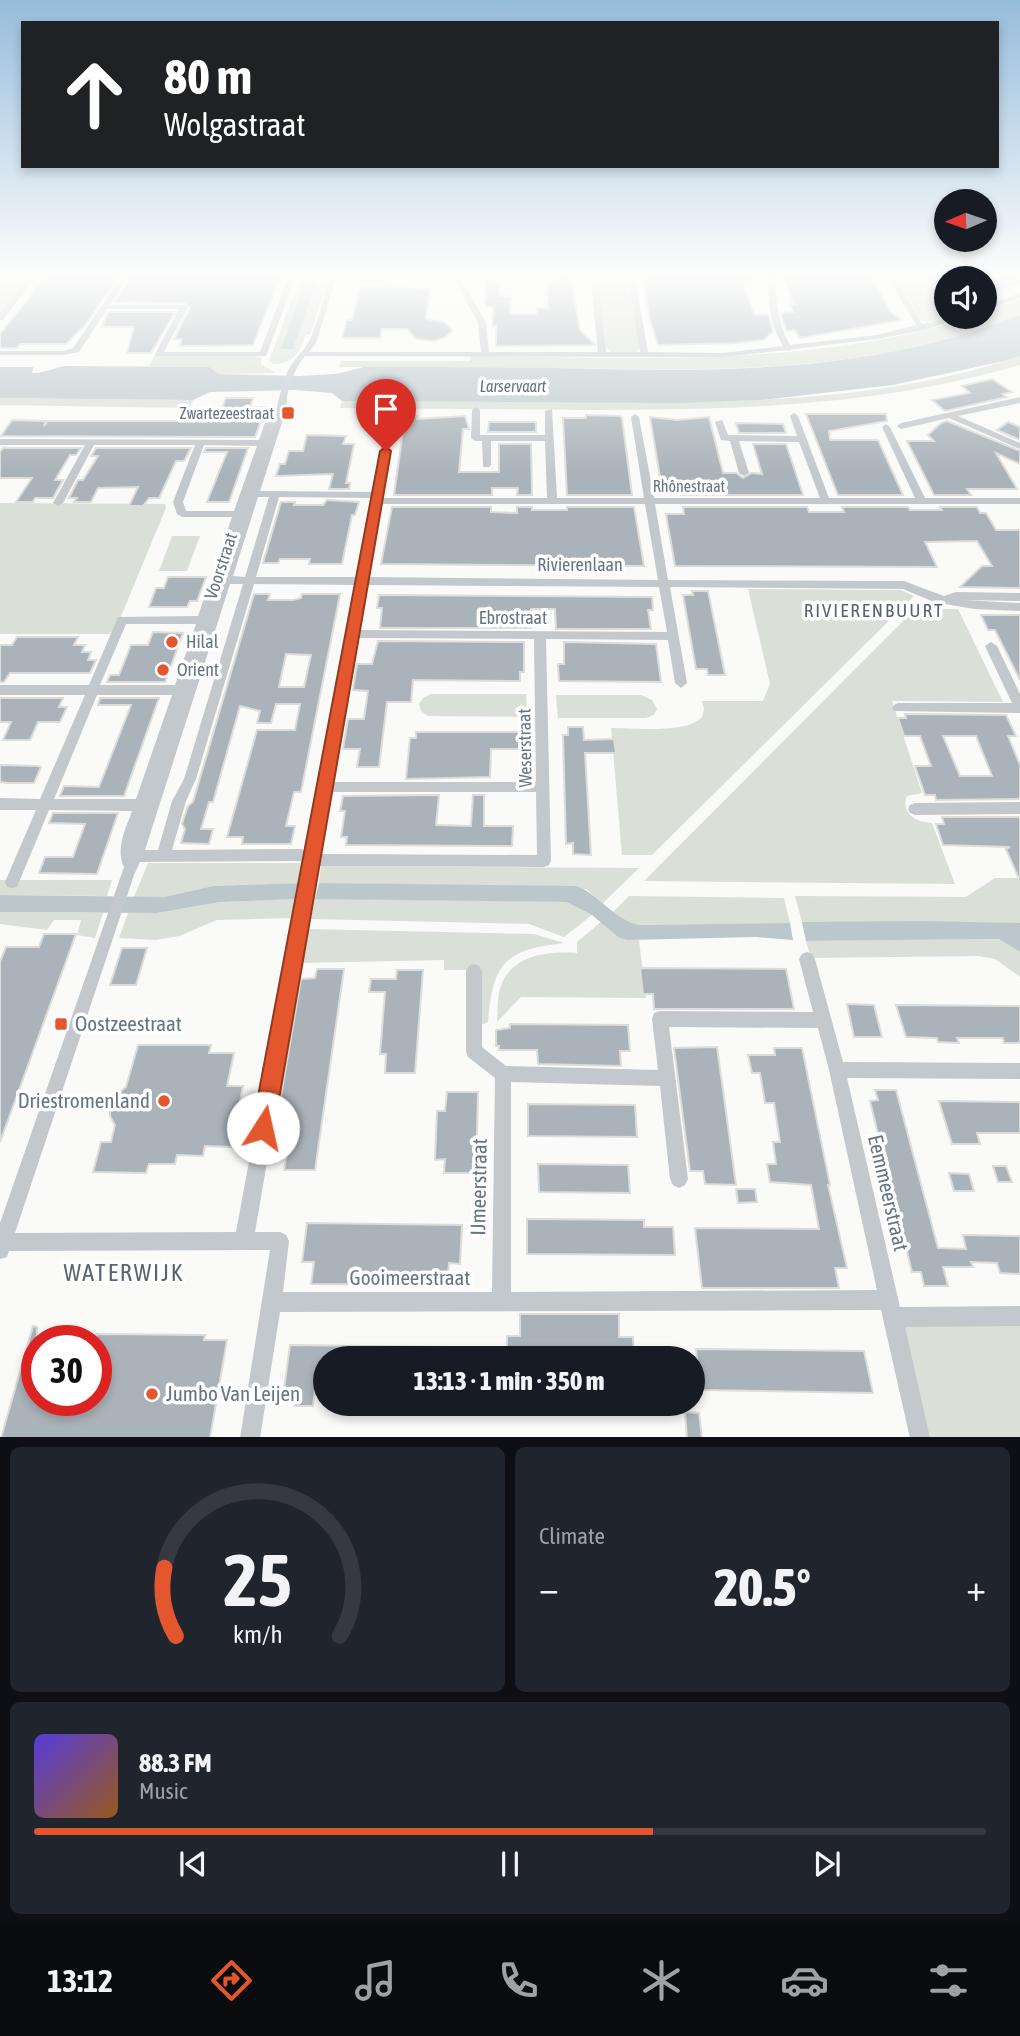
<!DOCTYPE html>
<html lang="en">
<head>
<meta charset="utf-8">
<style>
	:root { --surface:#171b24; --page:#20242c; --text:#f1f3f6; --muted:#9ea1a6; --line:#363941; --accent:#e4572e }
	body { margin:0; font-family:"Asap Condensed",sans-serif; background:var(--page); color:var(--text); height:100vh; display:flex; flex-direction:column; font-size:26px; white-space:nowrap }
	* { box-sizing:border-box; margin:0 }
	p { font-size:23px; color:var(--muted) }
	.icon { flex:none; width:38px; height:38px; fill:none; stroke:currentColor; stroke-width:2; stroke-linecap:round; stroke-linejoin:round }
	.map { position:relative; height:1437px; overflow:hidden }
	.details { display:flex; flex-direction:column; gap:10px; padding:10px; background:#0d0f14; flex:1 }
	.details>* { flex:none }
	.guide { position:absolute; left:21px; top:21px; width:978px; height:147px; border-radius:0px; box-shadow:0 4px 10px #0003; background:#202124; color:#fff; overflow:hidden }
	.needle { width:46px; rotate:268deg }
	.fabs { position:absolute; left:934px; top:189px; display:grid; gap:14px }
	.fabs a { display:grid; place-items:center; width:63px; height:63px; border-radius:50%; background:var(--surface); box-shadow:0 4px 10px #0003; font-size:35px }
	.speed { position:absolute; left:21px; top:1325px; display:flex; gap:14px; font-size:35px; font-weight:700; text-align:center }
	.speed>* { display:grid; place-content:center; width:91px; height:91px; border-radius:50%; background:var(--surface); box-shadow:0 4px 10px #0003; line-height:1 }
	.speed .limit { border:10px solid #d22; background:#fff; color:#111 }
	.pin { position:absolute; display:grid; place-items:center; width:60px; height:60px; color:#fff; margin:-72px -30px; border-radius:50% 50% 50% 0; rotate:-45deg; box-shadow:0 0 7px #0007 }
	.pin .icon { rotate:45deg }
	.me { position:absolute; width:77px; margin:-38px; rotate:10deg; stroke-linejoin:round; filter:drop-shadow(0 0 5px #0008) }
	.turn { display:flex; align-items:center; gap:24px; height:147px; padding:0 28px; font-size:32px }
	.turn .icon { width:91px; height:91px; stroke-width:2.5 }
	.turn b { display:block; font-size:49px; line-height:60px }
	.big { font-size:52px; font-weight:800; line-height:1.1 }
	.details .tile { flex:1; display:flex; flex-direction:column; justify-content:center; gap:10px; min-width:0; padding:0 24px; border-radius:10px; background:var(--page) }
	.details .dial { align-items:center; gap:0 }
	.dial svg { height:182px; overflow:visible; fill:none; stroke:var(--line); stroke-width:7; stroke-linecap:round; text-anchor:middle }
	.dial text { fill:var(--text); stroke:none }
	.song { display:flex; align-items:center; gap:21px }
	.cover { width:84px; height:84px; border-radius:10px; background:linear-gradient(135deg,hsl(250 70% 55%),hsl(30 70% 35%)) }
	.played { height:7px; border-radius:4px; background:linear-gradient(90deg,var(--accent) 65%,var(--line) 65%) }
	.keys { display:flex; justify-content:space-around; direction:ltr }
	.heat { display:flex; justify-content:space-between; align-items:center; font-size:38px; direction:ltr }
	.details .tiles { flex:1; display:grid; gap:10px; grid-template-columns:1fr 1fr }
	.tile:last-child { grid-column:span 2 }
	.trip { position:absolute; left:313px; top:1346px; width:392px; height:70px; border-radius:35px; background:var(--surface); box-shadow:0 4px 10px #0003; font-weight:800; line-height:70px; text-align:center }
	.tabs { display:flex; height:112px; justify-content:space-around; align-items:center; background:#090b0e; color:var(--muted) }
	.tabs .icon { width:49px; height:49px }
	.tabs .current { color:var(--accent) }
	.tabs b { font-size:32px; color:var(--text) }
	.map>svg:first-child { display:block }
	.green { fill:#dadfd7 }
	.water { fill:#bbc7cb }
	.building { fill:#aab3b9; stroke:#dcdcda; stroke-width:2; fill-rule:evenodd }
	.lines { fill:none; stroke-linecap:round; stroke-linejoin:round }
	.street { fill:#c3c8cc; fill-rule:evenodd }
	.route { fill:#e4572e; stroke:#94391e; stroke-width:2 }
	.poi-dot { fill:#e4572e; stroke:#fff; stroke-width:2.5 }
	.labels { text-anchor:middle; stroke-width:7; stroke-linejoin:round; paint-order:stroke }
	.far-water-label { font-size:16px; font-style:italic; fill:#60757c; stroke:#fff }
	.far-poi-label { font-size:16px; fill:#657683; stroke:#fff; text-anchor:end }
	.far-street-label { font-size:16px; fill:#657683; stroke:#fff }
	.street-label { font-size:18px; fill:#657683; stroke:#fff }
	.poi-label { font-size:18px; fill:#657683; stroke:#fff; text-anchor:start }
	.neighbourhood-label { font-size:19px; letter-spacing:2px; fill:#57646e; stroke:#fff }
	.near-poi-label { font-size:21px; fill:#657683; stroke:#fff; text-anchor:start }
	.near-street-label { font-size:21px; fill:#657683; stroke:#fff }
	.near-quarter-label { font-size:24px; letter-spacing:2px; fill:#57646e; stroke:#fff }
</style>
</head>
<body>
<div class="map">
<svg width="1020" height="1438" viewBox="0 0 1020 1438">
	<rect width="100%" height="100%" fill="#fafaf8"/>
	<path class="green" d="M2,273H34L0,315V275Z
		M302,273H330L310,335H306C299,353 293,364 273,364L269,361Z
		M596,273H626L640,346L637,352H611L605,347Z
		M892,273H923L947,307V317H951L928,322L921,320Z
		M1020,299V315C993,324 966,334 939,341C813,374 681,370 552,368C481,367 410,367 339,367L341,361H470V356C637,358 811,368 972,317H985V312Z
		M155,355L253,356L261,358V364L276,373L219,374L209,367L149,366Z
		M1020,356V365C877,407 732,410 584,410C503,409 421,409 340,408L342,401C426,401 509,402 593,402C735,403 884,402 1020,356Z
		M0,398L193,400L190,408L0,405Z
		M0,503L165,504L166,508L117,626L109,634H0Z
		M172,536H200L187,571H159Z
		M748,589L901,590L914,596L652,855H622L611,728C633,728 687,734 702,717L704,709L702,701H763L770,684Z
		M923,601L940,609H958L1003,702L892,701L922,793L907,796C900,813 917,823 932,823L955,884L644,881Z
		M431,694H526L527,717L428,716L421,711L419,704L423,698Z
		M556,695H641L652,700L657,709L654,715L646,718H558Z
		M148,863H306L302,883L213,886L164,897H134Z
		M321,866L639,868L603,903L586,889L319,883Z
		M995,878H1020V923L802,922L795,896L966,897Z
		M0,880H112L107,896L0,895Z
		M629,896L784,898L790,923L640,925L627,923L613,912Z
		M358,898L566,902L592,915L564,937L529,924L311,919L315,899Z
		M299,899L295,918L217,920L179,936L156,940L119,938L128,913H157L220,902Z
		M0,912L103,913L95,938L77,935L81,920H54L47,930L0,924Z
		M601,922L618,937L639,940L646,998L521,997L497,1022C498,1012 497,999 500,989C510,955 547,951 577,953V942Z
		M309,929L534,934L564,943C505,950 493,962 488,1022L481,1025L480,970H444V960L301,963Z
		M999,939L1020,952V977L995,959L979,956L811,958L806,941Z
		M903,1325L1020,1326V1437H929Z"/>
	<path class="water" d="M308,275H319L293,349H281Z
		M1020,315V356L1004,361L893,385L761,400L676,403L342,401L332,393L295,390L210,392L193,400L0,398V367H33L32,373C44,374 54,367 66,366L209,367L219,374L300,376L336,374L364,367C428,367 492,367 555,368C682,371 815,374 939,341C967,334 993,324 1020,315Z
		M302,883L299,899L220,902L157,913L0,912V895L164,897L213,886Z
		M319,883L576,886C600,894 614,921 640,925L790,923L793,940L756,937L627,940L618,937L592,915L566,902L315,899Z
		M921,921L1020,923V952L999,939L806,941L802,922Z"/>
	<path class="building" d="M49,273H121L86,324L66,344H20L17,348H0V334Z
		M133,273H282L253,345L203,346H180L182,339H174L190,308L185,303L115,302Z
		M557,273H570L580,330L595,345L496,346V326H492L493,307H485L486,281H500L499,296H511L510,314H537V308H548L547,280H557Z
		M642,273H748L753,286H744L754,315L768,314L773,331L764,340L737,343L658,345L649,317Z
		M786,273H869L891,312L902,320L801,338L794,330L787,331L782,319L781,313L793,312L790,304H794L783,277H788Z
		M1007,273H1020V282L985,296V282Z
		M361,286L430,289L426,319L444,322L453,330L446,337L434,341L416,339L407,329H382L380,338H342L347,320H352Z
		M108,312H175L151,353H127L134,327H102Z
		M992,379L1012,392L1003,394L1007,397L945,411L932,400L970,393L962,386Z
		M226,398H253L250,407H266L255,437L1,436L12,420L46,421L44,426L48,421H211L216,408H222Z
		M806,414H886L887,421L829,431L830,440H878L903,495H838Z
		M586,415L620,416L622,418L632,495H567L563,418H586Z
		M405,416H418L417,419L465,416L469,429H463L459,472H499V444H531L532,495H517L518,488H492V495H394Z
		M650,417L677,420L709,417L723,473H736L743,478L751,473L762,474L753,444H786L803,495H681L680,489H662Z
		M947,421L1020,451V464L996,453L1017,489H967L971,495H934L907,441H934L928,435L941,423Z
		M489,422H536V432H488Z
		M1008,422L1020,427V440L997,430Z
		M736,423L783,424L786,433H739Z
		M307,435L346,436L343,444H354L346,483H350L349,489H329L333,474L276,476L280,464H285L289,451H303Z
		M3,448H81L76,455H70L55,480H63L53,498H35L33,502H16L32,478H0V452Z
		M96,448H191L184,461H176L159,498H149L143,506H129L138,487L98,488L91,502H74L77,498H69L78,480H83L98,456H91Z
		M206,448H248L229,502H207L227,452H204Z
		M327,500L359,502L355,515H352L342,564H309L310,559H280L278,563H263L281,502H295L294,505H323Z
		M392,507H491V512L517,513V507H532V510H567V507H634L644,566L381,564Z
		M683,507H807L809,512H844L842,507H908L910,510H942L940,507H977L980,513H986L996,530H1020V588L960,587L982,566H992L977,541L925,542L937,567L675,566L666,514H684Z
		M168,577H206L197,601H190L187,607H149L156,588H164Z
		M692,591H708L725,675H708L707,669H696L683,595H693Z
		M254,594H270L268,600H294L301,598L302,594H340L301,792H294L286,826H295L291,844H242L243,837H227L257,730H295L300,704H276L271,723H257L260,711L240,706L213,802H209L201,829H213L209,844L181,843L185,829L182,824L188,806L193,802ZM286,654L311,655L304,687H279Z
		M379,595L652,597L653,610H648L651,629H556L555,609H531V628H380L382,608H377Z
		M981,615H1020V680L995,630H988Z
		M153,632L183,633L165,682H107L110,675H119L131,645H148Z
		M17,637H78L74,645H85L82,652H91L88,660H96L90,673H10L4,682H0V645H12Z
		M378,641L524,642V672H520V681L413,680L411,702H387L379,767H357L360,749H343L348,719H364L368,691L353,690L354,682L357,664H372Z
		M564,642L656,644L661,682L559,681L558,664H564Z
		M0,698H63L59,707H67L60,722H38L30,740H3L11,722H0Z
		M100,698H159L124,796H60L64,786L99,787L131,705H98Z
		M905,714L1006,715L1016,736H1008L1020,765V799L936,800L935,795H925L915,766H931L920,736H904L898,718H906ZM943,736H976L992,776H960Z
		M568,727H583L584,740L614,739L616,753H585L591,855L573,854V843L566,844L563,735H568Z
		M416,732H519V749H491L490,777L406,779L410,738H416Z
		M0,765L37,766L41,767L34,783H8L0,782Z
		M439,795L436,825L471,826L473,795H484V826H513L512,846L346,845L347,837H341L345,811H340L343,796Z
		M53,813H118L97,874L39,873L45,857H73L85,824L49,823Z
		M942,817H1020V881L1006,849L1010,847L943,845L936,824H944Z
		M44,934H76L0,1142V962L6,947H39Z
		M122,948H147L136,985H110Z
		M640,968L786,969L794,1009H654L653,994H643Z
		M317,969H344L315,1170H284L290,1137H274L301,979L315,978Z
		M397,970H423L415,1073H385L386,1054H380L385,992H369L371,979H396Z
		M847,1004L874,1005L882,1037H854Z
		M896,1005L1020,1006V1043H1004L1003,1038H957L959,1043L938,1042L937,1038L906,1037Z
		M510,1024L628,1025L630,1051H620L621,1066L538,1064L537,1050H499V1046H496V1030L510,1028Z
		M138,1045H211L209,1053H234L227,1086H243L231,1147L205,1146L203,1156L177,1155L175,1164H149L146,1173L93,1172L101,1142H111L115,1125L110,1116V1105L116,1095L126,1087Z
		M717,1047L722,1083L736,1185L705,1184L703,1171H690L674,1048Z
		M774,1048H802L830,1185H828L847,1268H835L839,1288H702L695,1228L819,1229L811,1185L770,1182L767,1164H776L773,1142H780L774,1103H765L760,1073H752L748,1055H775Z
		M875,1090H896L938,1248L966,1249L963,1235L1020,1236V1274L1000,1273L997,1263L971,1262L973,1267H943L948,1286H924L921,1272H912L870,1101L878,1100Z
		M447,1092H478L476,1173H444L445,1159L435,1160L437,1111H445Z
		M939,1101L1020,1102V1133H977L980,1144H952Z
		M528,1104L635,1105L637,1137L528,1136Z
		M538,1164L628,1165L630,1193L539,1192Z
		M993,1166H1006L1012,1182H998Z
		M949,1173L969,1174L974,1191H954Z
		M736,1189H755L757,1202L738,1203Z
		M527,1219L644,1220V1227H673L675,1255L527,1254Z
		M307,1223L462,1225L460,1264L449,1263L447,1285L311,1284L314,1262H302Z
		M520,1314H619V1337H633L634,1358H507V1336H520Z
		M33,1326L37,1327V1400H96V1334L205,1335L204,1340H227L210,1438H1Z
		M290,1345L446,1347V1358H326V1390H315L313,1406H295L297,1390L284,1389Z
		M696,1349L864,1351L873,1393L700,1390Z
		M685,1412L699,1413L702,1438H687Z"/>
	<g class="lines">
		<path class="street" d="M32,273H39L3,320H0V313Z
			M124,273H131L110,305H184L188,307L164,352H260L290,273H297L266,356H156L155,354L179,309H107L79,352L63,355H0V351H63L73,348Z
			M331,273H338L316,343L309,352H481L478,323L451,273H458L486,323L489,352H598L590,273H597L606,352H640L627,273H634L648,352L723,353L783,346C769,322 768,300 768,273H776C775,300 777,322 790,345L877,335L916,325L885,273H892L922,324L953,317H965L924,330L877,339L793,349L789,351L786,350L723,357L305,356C295,368 285,391 287,407L260,491L373,492L388,410L392,407L396,410L381,498H547L545,441H491V465L489,467H483L482,441H475L471,438L472,410L476,407L480,410V435H545V411L552,409L557,498H644L631,417L635,414L639,417L654,498H820L799,442L739,441L749,473L744,476L739,473L730,441L721,440L715,422L722,420L728,435L797,436L790,416L794,413L798,416L829,498H915L882,427L886,424L890,427L925,498H1020V504H655L668,580L904,581L944,596L956,592L1020,593V601L962,600L1020,603V611L974,609L945,604L941,605L903,589L670,587L687,683L681,688L675,683L668,640L546,639L551,861L549,865L544,867L318,866L255,1232H280L286,1235L289,1241L283,1292H492L495,1078L468,1057L466,1051V971L469,966L474,964L479,966L482,971V1047L506,1066L658,1070L652,1019L654,1013L660,1011L813,1012L799,959L802,954L807,952L812,954L815,959L843,1062L1020,1063V1079L847,1078L900,1307L1020,1306V1326L905,1327L930,1438H910L881,1310L280,1312L260,1438H240L270,1250L9,1251L7,1257L0,1259V1223L124,867C115,849 126,828 132,811L49,810L17,887L12,888L7,887L5,882L36,810H0V798L40,799L85,695H0V685H89L118,617L198,616L232,517H182L177,514L173,502L195,445H94L63,503L58,506L53,503L85,445H0V439L259,440L269,411L273,408L277,411L271,431C277,411 279,392 287,373C292,360 303,353 309,341C319,321 324,295 331,273ZM204,445L257,446L234,511H186L183,502ZM258,497H269L245,577L233,576ZM279,497L372,498L357,577H256ZM380,504H645L658,580L367,577ZM230,584H243L184,779L172,801L158,850H145ZM254,584L356,585L307,851L301,849L172,850L186,801L196,779ZM366,585L659,587L667,632L358,630ZM126,624H196L175,685H100ZM357,638L534,639L536,782H332ZM97,695H172L136,799H54ZM330,792H536L537,855L320,854ZM300,861L304,863L236,1232L15,1233L134,875L140,862ZM669,1027L818,1028L829,1070L877,1290L511,1292V1082L660,1086L670,1179L673,1185L679,1188L685,1185L688,1179Z
			M922,273H929L947,298V305Z
			M1020,293V298L985,311V306Z
			M1020,397V403L958,416L1020,443V449L949,418L901,429L897,426L901,423Z
			M991,642L997,646L1020,694V713L894,711L892,708L894,705L898,703H1012L985,646Z
			M1020,802V814L915,815L910,813L908,809L910,805L915,803Z"/>
	</g>
	<linearGradient id="sky" x2="0" y2="1"><stop stop-color="#96bcdc"/><stop offset="0.58" stop-color="#fdfdfc"/><stop offset="1" stop-color="#fdfdfc" stop-opacity="0"/></linearGradient>
	<rect width="1020" height="474" fill="url(#sky)"/>
	<path class="route" d="M386,447L391,451L274,1128L271,1136L263,1139L255,1136L252,1128L380,451Z"/>
	<g class="poi-dot">
		<rect x="281" y="406" width="14" height="14" rx="3.5"/>
		<circle cx="172" cy="642" r="7"/>
		<circle cx="163" cy="670" r="7"/>
		<rect x="54" y="1017" width="14" height="14" rx="3.5"/>
		<circle cx="164" cy="1101" r="7"/>
		<circle cx="152" cy="1394" r="7"/>
	</g>
	<g class="labels">
		<g class="far-water-label">
			<text x="513" y="392">Larservaart</text>
		</g>
		<g class="far-poi-label">
			<text x="274" y="419">Zwartezeestraat</text>
		</g>
		<g class="far-street-label">
			<text x="689" y="492">Rhônestraat</text>
		</g>
		<g class="street-label">
			<text x="580" y="571">Rivierenlaan</text>
			<text transform="translate(221 566) rotate(-72)" y="6">Voorstraat</text>
			<text x="513" y="624">Ebrostraat</text>
			<text transform="translate(525 748) rotate(-91)" y="6">Weserstraat</text>
		</g>
		<g class="poi-label">
			<text x="186" y="648">Hilal</text>
			<text x="177" y="676">Orient</text>
		</g>
		<g class="neighbourhood-label">
			<text x="874" y="617">RIVIERENBUURT</text>
		</g>
		<g class="near-poi-label">
			<text x="75" y="1031">Oostzeestraat</text>
			<text x="150" y="1108" text-anchor="end">Driestromenland</text>
			<text x="166" y="1401">Jumbo Van Leijen</text>
		</g>
		<g class="near-street-label">
			<text transform="translate(479 1187) rotate(-89)" y="7">IJmeerstraat</text>
			<text transform="translate(888 1193) rotate(77)" y="7">Eemmeerstraat</text>
			<text x="410" y="1285">Gooimeerstraat</text>
		</g>
		<g class="near-quarter-label">
			<text x="124" y="1281">WATERWIJK</text>
		</g>
	</g>
</svg>
<div class="fabs">
<a><svg class="needle" viewBox="-14 -14 28 28"><path d="M0-13l5 13h-10z" fill="#e53935"/><path d="M0 13l5-13h-10z" fill="#9ea1a6"/></svg></a>
<a><svg class="icon" aria-label="sound" viewBox="0 0 24 24"><path d="M4 9h4l5-4v14l-5-4H4zM17 9q2 3 0 6"/></svg></a>
</div>
<div class="speed"><div class="limit">30</div></div>
<div class="pin" style="left:386px;top:451px;background:#d93025"><svg class="icon" aria-label="arrive" viewBox="0 0 24 24"><path d="M6 21V4h12l-3 4 3 4H6"/></svg></div>
<svg class="me" style="left:263px;top:1128px" viewBox="-20 -20 40 40"><circle r="19" fill="#fff"/><path d="M0-13L10 11 0 6-10 11z" fill="#e4572e"/></svg>
<div class="trip">13:13 · 1 min · 350 m</div>
<div class="guide">
<div class="turn"><svg class="icon" aria-label="ahead" viewBox="0 0 24 24"><path d="M12 20V5M6 11l6-6 6 6"/></svg><div><b>80 m</b>Wolgastraat</div></div>
</div>
</div>
<section class="details">
<div class="tiles">
<div class="tile dial"><svg viewBox="0 0 100 80">
<path d="M14 69A42 42 0 1 1 86 69"/>
<path d="M14 69A42 42 0 0 1 9 39" stroke="#e4572e"/>
<text x="50" y="56" font-size="32" font-weight="700">25</text>
<text x="50" y="72" font-size="11">km/h</text>
</svg></div>
<div class="tile"><p>Climate</p>
<div class="heat"><a>−</a><b class="big">20.5°</b><a>+</a></div>
</div>
<div class="tile">
<div class="song"><i class="cover"></i><div><b>88.3 FM</b><p>Music</p></div></div>
<div class="played"></div>
<div class="keys"><svg class="icon" aria-label="previous" viewBox="0 0 24 24"><path d="M18 5L8 12l10 7zM5 5v14"/></svg><svg class="icon" aria-label="pause" viewBox="0 0 24 24"><path d="M8 5v14M16 5v14"/></svg><svg class="icon" aria-label="next" viewBox="0 0 24 24"><path d="M6 5l10 7-10 7zM19 5v14"/></svg></div>
</div>
</div>
</section>
<nav class="tabs">
<b>13:12</b>
<svg class="icon current" aria-label="directions" viewBox="0 0 24 24"><path d="M12 3l9 9-9 9-9-9zM9 14v-3h6M13 9l2 2-2 2"/></svg>
<svg class="icon" aria-label="music" viewBox="0 0 24 24"><path d="M9 18V5l10-2v13"/><circle cx="6" cy="18" r="3"/><circle cx="16" cy="16" r="3"/></svg>
<svg class="icon" aria-label="phone" viewBox="0 0 24 24"><path d="M5 4h4l2 5-3 2q2 4 5 5l2-3 5 2v4C11 20 4 13 5 4z"/></svg>
<svg class="icon" aria-label="climate" viewBox="0 0 24 24"><path d="M12 3v18M4 7l16 10M4 17L20 7"/></svg>
<svg class="icon" aria-label="car" viewBox="0 0 24 24"><path d="M5 17H2v-5l4-1 3-4h7l3 4 3 1v5h-3M9 17h6M6 11h13"/><circle cx="7" cy="17" r="2"/><circle cx="17" cy="17" r="2"/></svg>
<svg class="icon" aria-label="filters" viewBox="0 0 24 24"><path d="M4 7h16M4 17h16"/><circle cx="9" cy="7" r="2"/><circle cx="15" cy="17" r="2"/></svg>
</nav>
</body>
</html>
